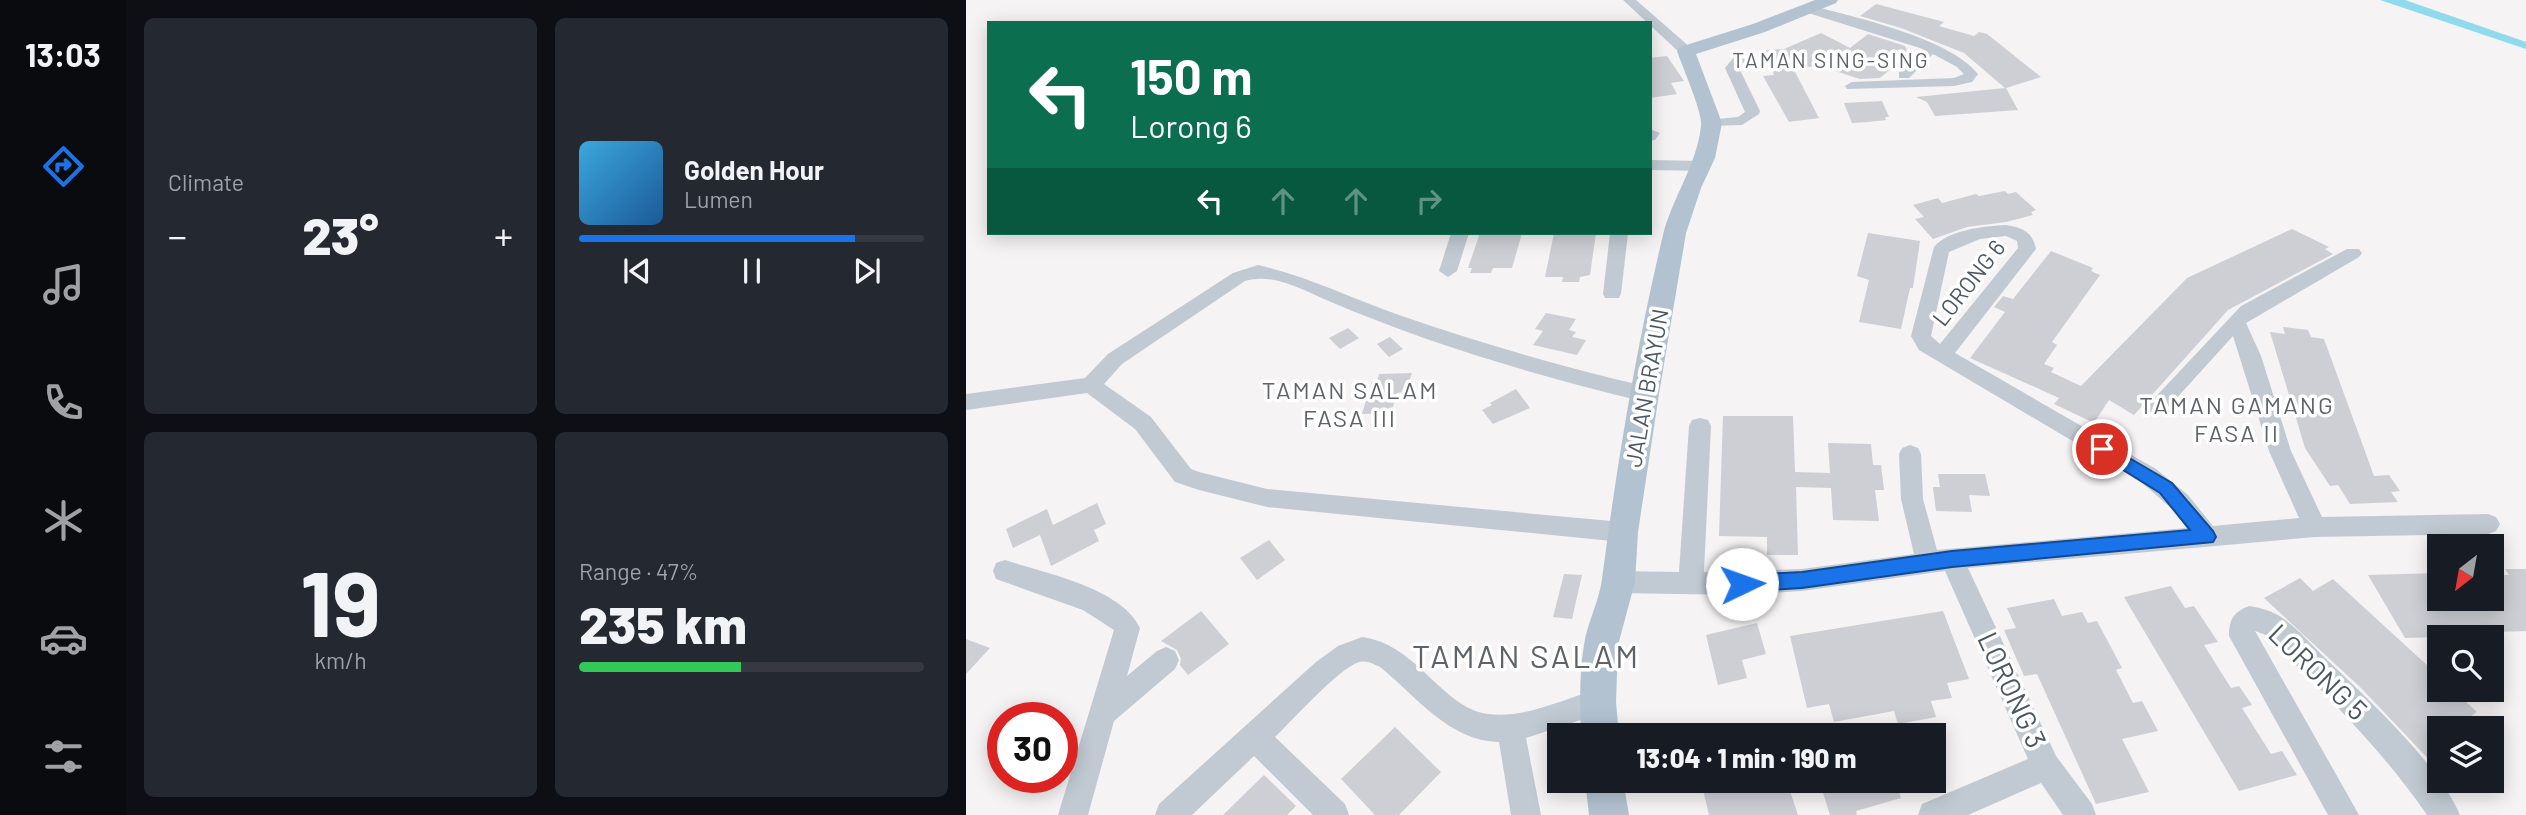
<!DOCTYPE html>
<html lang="en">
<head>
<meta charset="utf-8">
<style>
	:root { --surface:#171b24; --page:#242831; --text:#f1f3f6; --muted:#9ea1a6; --line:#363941; --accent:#1a73e8 }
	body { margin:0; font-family:Barlow,sans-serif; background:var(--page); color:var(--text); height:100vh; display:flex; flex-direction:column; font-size:26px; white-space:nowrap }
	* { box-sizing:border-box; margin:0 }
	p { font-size:23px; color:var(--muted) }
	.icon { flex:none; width:38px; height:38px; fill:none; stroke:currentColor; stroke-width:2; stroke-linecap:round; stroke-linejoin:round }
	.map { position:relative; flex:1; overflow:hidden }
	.details { display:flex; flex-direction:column; gap:18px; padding:18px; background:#0d0f14; width:840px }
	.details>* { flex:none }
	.guide { position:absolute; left:21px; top:21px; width:665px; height:214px; border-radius:0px; box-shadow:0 4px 18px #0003; background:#0b6e4f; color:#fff; overflow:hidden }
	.needle { width:46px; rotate:211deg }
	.controls { position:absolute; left:1461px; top:534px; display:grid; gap:14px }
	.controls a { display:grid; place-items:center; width:77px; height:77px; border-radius:0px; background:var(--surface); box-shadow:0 4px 18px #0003; font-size:35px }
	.speed { position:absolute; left:21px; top:702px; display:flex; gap:14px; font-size:35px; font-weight:700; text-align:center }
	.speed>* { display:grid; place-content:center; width:91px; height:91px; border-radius:50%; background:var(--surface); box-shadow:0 4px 18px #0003; line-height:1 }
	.speed .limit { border:10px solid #d22; background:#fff; color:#111 }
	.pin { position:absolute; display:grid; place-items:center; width:60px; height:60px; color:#fff; margin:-30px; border:4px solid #fff; border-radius:50%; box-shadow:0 2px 7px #0007 }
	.me { position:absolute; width:77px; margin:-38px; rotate:87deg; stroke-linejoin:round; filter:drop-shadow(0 0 5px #0008) }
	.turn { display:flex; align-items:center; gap:24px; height:147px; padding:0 28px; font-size:32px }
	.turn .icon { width:91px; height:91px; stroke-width:2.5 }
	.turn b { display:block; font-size:49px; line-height:60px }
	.lanes { display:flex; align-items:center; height:66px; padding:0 28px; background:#0003; justify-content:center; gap:35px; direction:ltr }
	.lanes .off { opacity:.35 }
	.big { font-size:52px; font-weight:800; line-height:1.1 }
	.details .tile { flex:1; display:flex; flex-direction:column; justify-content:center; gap:10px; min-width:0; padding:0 24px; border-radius:10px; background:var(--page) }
	.details .dial { align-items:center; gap:0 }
	.dial b { font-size:91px; line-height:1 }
	.song { display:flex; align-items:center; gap:21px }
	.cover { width:84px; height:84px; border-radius:10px; background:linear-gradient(135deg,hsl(200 70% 55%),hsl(210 70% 35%)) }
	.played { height:7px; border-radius:4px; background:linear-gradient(90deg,var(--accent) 80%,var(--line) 80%) }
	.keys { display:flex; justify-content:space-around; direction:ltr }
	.heat { display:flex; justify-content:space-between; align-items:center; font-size:38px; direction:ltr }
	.charge { height:10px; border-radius:5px; background:linear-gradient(90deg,#34c759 47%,var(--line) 0) }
	.details .tiles { flex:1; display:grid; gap:18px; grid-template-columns:repeat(2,1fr) }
	.trip { position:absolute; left:581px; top:723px; width:399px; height:70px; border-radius:0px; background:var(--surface); box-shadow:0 4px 18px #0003; font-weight:800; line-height:70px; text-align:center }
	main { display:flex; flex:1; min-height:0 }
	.tab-bar { display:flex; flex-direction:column; width:126px; justify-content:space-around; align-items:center; background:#090b0e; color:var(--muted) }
	.tab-bar .icon { width:49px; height:49px }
	.tab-bar .current { color:var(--accent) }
	.tab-bar b { font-size:32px; color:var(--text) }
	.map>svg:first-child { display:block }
	.water { fill:#90daee }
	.building { fill:#cdcfd5 }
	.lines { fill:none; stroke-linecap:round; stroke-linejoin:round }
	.minor { fill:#c1cad2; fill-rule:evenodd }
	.major { fill:#b3c2d1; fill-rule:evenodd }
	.route { fill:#1a73e8; stroke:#114b97; stroke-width:2 }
	.labels { text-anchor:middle; stroke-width:7; stroke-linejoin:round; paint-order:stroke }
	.far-neighbourhood-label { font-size:21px; letter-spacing:2px; fill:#5f6368; stroke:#fff }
	.street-label { font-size:23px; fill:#4a5661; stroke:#fff }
	.neighbourhood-label { font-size:24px; letter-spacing:2px; fill:#5f6368; stroke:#fff }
	.near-street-label { font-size:28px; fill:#4a5661; stroke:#fff }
	.near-quarter-label { font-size:32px; letter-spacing:2px; fill:#5f6368; stroke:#fff }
</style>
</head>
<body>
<main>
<nav class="tab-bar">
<b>13:03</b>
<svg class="icon current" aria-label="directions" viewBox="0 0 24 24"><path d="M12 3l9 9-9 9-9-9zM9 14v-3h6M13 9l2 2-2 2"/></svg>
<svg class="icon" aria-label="music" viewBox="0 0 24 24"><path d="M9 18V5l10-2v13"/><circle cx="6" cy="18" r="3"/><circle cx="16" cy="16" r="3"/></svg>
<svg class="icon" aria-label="phone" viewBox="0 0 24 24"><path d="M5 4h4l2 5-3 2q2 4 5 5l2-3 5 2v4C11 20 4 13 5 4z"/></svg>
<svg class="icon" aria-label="climate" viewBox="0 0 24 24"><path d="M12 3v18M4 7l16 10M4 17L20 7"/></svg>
<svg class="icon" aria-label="car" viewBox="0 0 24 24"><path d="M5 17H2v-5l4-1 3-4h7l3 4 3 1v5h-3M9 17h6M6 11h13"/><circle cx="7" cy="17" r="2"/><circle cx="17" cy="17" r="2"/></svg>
<svg class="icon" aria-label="filters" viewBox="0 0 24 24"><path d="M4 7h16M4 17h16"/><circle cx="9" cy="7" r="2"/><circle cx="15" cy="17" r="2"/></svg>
</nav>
<section class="details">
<div class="tiles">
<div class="tile"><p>Climate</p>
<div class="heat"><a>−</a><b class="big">23°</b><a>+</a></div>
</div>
<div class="tile">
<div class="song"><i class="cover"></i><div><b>Golden Hour</b><p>Lumen</p></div></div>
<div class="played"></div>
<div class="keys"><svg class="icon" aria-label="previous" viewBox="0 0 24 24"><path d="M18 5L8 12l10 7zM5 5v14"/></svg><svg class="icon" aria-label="pause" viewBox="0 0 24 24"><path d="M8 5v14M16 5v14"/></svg><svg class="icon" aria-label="next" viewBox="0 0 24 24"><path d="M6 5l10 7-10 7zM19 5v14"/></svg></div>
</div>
<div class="tile dial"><b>19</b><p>km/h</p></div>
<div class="tile"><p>Range · 47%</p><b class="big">235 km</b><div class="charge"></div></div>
</div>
</section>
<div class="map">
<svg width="1560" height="815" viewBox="0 0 1560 815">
	<rect width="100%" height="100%" fill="#f5f3f3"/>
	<path class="water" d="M1414,0H1439L1560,42V49Z"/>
	<path class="building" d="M910,4L978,22L973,26L1008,36L1013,32L1021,34L1075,77L1040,88L1052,110L969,116L961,102L950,97L1039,88L998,53L935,28L894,16Z
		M855,33L884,48L902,34L939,46L943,54L914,78L894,79L854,66L827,68L853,118L823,122L797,76L808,75L800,50L818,49Z
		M701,56L718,81L705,83L711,94L684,98V58Z
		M916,101L923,117H919L920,120L902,122L886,123L878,103Z
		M1039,191L1042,194L1050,192L1070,210L1065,212L1067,215L1040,222L1001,227L967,239L949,219L958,217L947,205L972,198L976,203L1010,194L1013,196Z
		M1326,229L1363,247L1359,249L1367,254L1262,310L1168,415L1143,400L1128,423L1088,404L1093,398L1004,358L1039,312L1028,307L1037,296L1047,299L1085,251L1127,268L1125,271L1134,275L1086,342L1091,345L1078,364L1088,368L1085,372L1115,386L1221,278Z
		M514,233H556L546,268H527L525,273H504L506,268H502Z
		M588,233H630L624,275L614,277L613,282H596L597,277H579Z
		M902,233L954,241L947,288H944L935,329L893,322L903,280L891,276Z
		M580,313L610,319L603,330L610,332L606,337L620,340L611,355L567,345L577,331L569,329Z
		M1317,327L1342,330L1345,337L1358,339L1408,476L1423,475L1434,491L1425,492L1432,502L1384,504L1372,485L1364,486L1339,448L1304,332L1319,334Z
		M382,328L393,338L374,349L363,338Z
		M424,337L437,349L423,357L411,344Z
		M446,373L440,392L431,393L425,413L396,414L406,381H411L413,374Z
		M550,389L564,408L527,424L516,410L526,405L524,403Z
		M757,416H827L829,472L864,473L862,443L905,444L907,465H915L918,490H909L913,521L867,520L865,488L830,487L832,555H801V537L753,536Z
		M972,474H1019L1024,496L1003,495L1006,512L970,511L967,487H974Z
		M131,503L140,524L128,530L133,541L85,566L74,535L47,548L40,529L81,509L87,525Z
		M303,540L319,560L291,580L274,558Z
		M1539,569H1560V631L1505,633L1508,636L1439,638L1402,575L1474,573V598H1526V575H1543Z
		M598,574L616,575L606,619L587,617Z
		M1334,578L1347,591L1367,579L1474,677V690H1487L1511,712L1502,718L1513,728H1474V771L1395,688L1298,598Z
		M1205,586L1219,608L1228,606L1252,642L1238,645L1265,688L1273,686L1286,705L1276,708L1305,754L1316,751L1331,775L1273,791L1158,597Z
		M1088,599L1096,616L1116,612L1122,623L1131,621L1156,668L1150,670L1167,703L1176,701L1192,731L1156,739L1183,792L1130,804L1071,674L1058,676L1038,630L1050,628L1041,608Z
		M235,611L263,644L222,675L214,665L215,659L211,650L195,641Z
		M977,611L1003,679L981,683L986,698L965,701L970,717L932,724L928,711L868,722L863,704L841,708L824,636Z
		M791,623L800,654L776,660L781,678L752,685L740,635Z
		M0,639L24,648L0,674Z
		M429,727L475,772L433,815H409L375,779Z
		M298,775L330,806L321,815H257Z
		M767,780H808L812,792L823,788L832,815H743L737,790Z
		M853,780H929L935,798L890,811L891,815H864Z"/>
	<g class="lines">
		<path class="minor" d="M657,0H670L725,48V54H715Z
			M843,5C888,17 984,38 1012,74L1006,82L988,86L881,89L879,86L886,82L988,78L998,74L991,67L967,54L943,78H933V72L957,49L839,12V6Z
			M773,56L780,60L773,68L794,111L793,114L776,125L741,126L739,123L741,120L772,117L779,112L759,68L768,57Z
			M684,129L694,133L689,140L684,141Z
			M684,160L736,161L744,166L736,171L684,170Z
			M1040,225C1057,228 1066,231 1070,249L989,353L1190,469L1222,495L1247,526L1333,518L1303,451L1267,336L1198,412L1191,414L1184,412L1181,406L1275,306L1381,249H1393L1396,253L1393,257L1280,323L1295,356L1325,451L1356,517L1522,514L1530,517L1534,524L1530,531L1522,534L1349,537L1002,568L1090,756L1126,804L1130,815H1097L1075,783L1002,815H952L956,804L1062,759L979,571L836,591L776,595L652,593L643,590L640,582L643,574L652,571L713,572L723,426L726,420L734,418L742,420L745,426L738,572L836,569L948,554L935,499L933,454L936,448L944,445L952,448L955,454L957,499L971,550L1221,528L1206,509L1174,481L953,350L945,336L968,247C982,230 1019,226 1040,225ZM1040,236L1051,241L1052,248L974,344L965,336L983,252L1014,239Z
			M485,233H503L491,271L482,277L473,271Z
			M644,233H662L655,294L653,298H639L637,294Z
			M292,265C341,276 385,298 433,315C514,343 596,367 679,386L686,389L689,394L686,399L679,402C572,376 466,345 365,302C338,291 308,272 279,281L156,364L138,384L185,417L225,469L233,472L301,489L656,522L664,525L668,532L664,539L656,542L301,507L233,490L209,482L169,429L121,393L0,410V394L119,378L142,354L267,273Z
			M39,560C78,573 156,588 174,628L161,676L191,651L200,647L209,651L213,660L209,669L148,721L122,815H92L148,630L117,610L30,579L27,571L30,563Z
			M1283,606C1295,608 1308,611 1318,619C1332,629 1345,644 1357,656C1398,695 1473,764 1494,815H1461C1415,748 1357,692 1300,635L1289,631L1393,815H1362L1263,636C1263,620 1267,612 1283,606Z
			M396,637C451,644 476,708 522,714C558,719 598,699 632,689L642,693L646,702L642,711L560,738L575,815H545L533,742C483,741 450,696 414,667C408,664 400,660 393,662C372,669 327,720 309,737L379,804L383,815H347L288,756L226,815H189L193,804L350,662L372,646Z"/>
		<path class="major" d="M849,0H872L870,3L799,32L730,54L756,123L749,158L735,188L720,233L693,394L672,532L669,582L652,645L650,702L653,735H615C614,706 613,674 618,645C621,623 633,602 636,579C651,464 670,348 697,235C706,198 731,165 735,126C737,113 716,66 711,51L714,47L787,24Z
			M619,780H657L663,815H623Z"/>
	</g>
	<path class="route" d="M1136,442L1206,483L1247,531L1250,537L1247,542L986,567L836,588L776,592L769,590L766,584L769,578L776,575L836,572L986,551L1224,530L1194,493L1130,453L1128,449L1130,444Z"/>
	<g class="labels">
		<g class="far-neighbourhood-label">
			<text x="865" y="68">TAMAN SING-SING</text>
		</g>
		<g class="street-label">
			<text transform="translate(1003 283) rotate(-52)" y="8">LORONG 6</text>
			<text transform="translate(681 388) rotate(-80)" y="8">JALAN BRAYUN</text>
		</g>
		<g class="neighbourhood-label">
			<text x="384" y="399">TAMAN SALAM<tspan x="384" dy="28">FASA III</tspan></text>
			<text x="1271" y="414">TAMAN GAMANG<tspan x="1271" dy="28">FASA II</tspan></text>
		</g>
		<g class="near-street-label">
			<text transform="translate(1352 672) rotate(44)" y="10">LORONG 5</text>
			<text transform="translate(1046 690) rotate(65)" y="10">LORONG 3</text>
		</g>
		<g class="near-quarter-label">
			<text x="560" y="668">TAMAN SALAM</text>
		</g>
	</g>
</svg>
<div class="controls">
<a><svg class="needle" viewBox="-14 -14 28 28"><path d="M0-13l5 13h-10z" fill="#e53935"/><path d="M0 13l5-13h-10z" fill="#9ea1a6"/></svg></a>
<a><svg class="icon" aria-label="search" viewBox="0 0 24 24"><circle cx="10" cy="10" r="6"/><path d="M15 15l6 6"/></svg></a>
<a><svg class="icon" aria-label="layers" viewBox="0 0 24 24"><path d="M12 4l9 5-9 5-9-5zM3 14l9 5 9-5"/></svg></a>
</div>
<div class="speed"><div class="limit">30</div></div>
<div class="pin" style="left:1136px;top:449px;background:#d93025"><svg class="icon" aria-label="arrive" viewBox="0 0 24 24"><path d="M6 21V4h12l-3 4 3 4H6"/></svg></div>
<svg class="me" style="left:776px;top:584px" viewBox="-20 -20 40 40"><circle r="19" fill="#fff"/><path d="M0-13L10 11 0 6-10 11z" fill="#1a73e8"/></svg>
<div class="trip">13:04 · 1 min · 190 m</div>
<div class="guide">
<div class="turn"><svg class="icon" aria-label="left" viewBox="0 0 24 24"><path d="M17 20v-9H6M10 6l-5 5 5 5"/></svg><div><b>150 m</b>Lorong 6</div></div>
<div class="lanes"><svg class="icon" aria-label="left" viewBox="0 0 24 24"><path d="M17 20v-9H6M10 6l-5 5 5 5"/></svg><svg class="icon off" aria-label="ahead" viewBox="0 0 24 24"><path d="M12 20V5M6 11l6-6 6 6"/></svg><svg class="icon off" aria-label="ahead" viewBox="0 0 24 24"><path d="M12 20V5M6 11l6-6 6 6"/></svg><svg class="icon off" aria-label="right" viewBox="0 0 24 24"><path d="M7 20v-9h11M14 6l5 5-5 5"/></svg></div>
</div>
</div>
</main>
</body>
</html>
